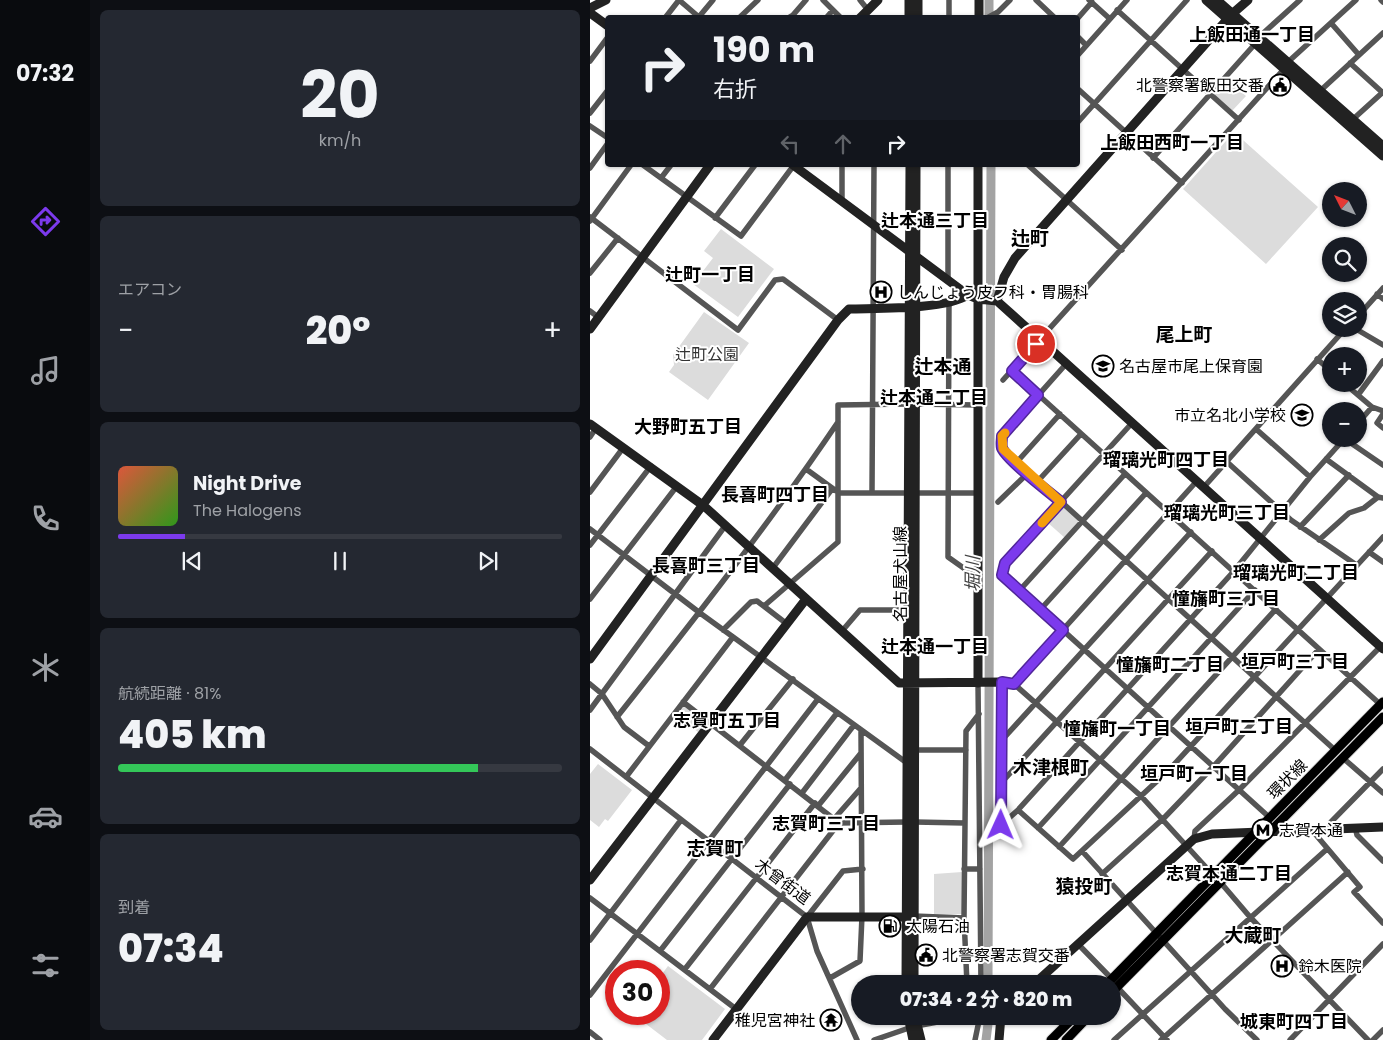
<!DOCTYPE html>
<html lang="ja">
<head>
<meta charset="utf-8">
<style>
	:root { --surface:#171b24; --page:#242831; --text:#f1f3f6; --muted:#9ea1a6; --line:#363941; --accent:#7c3aed }
	body { margin:0; font-family:Poppins,"Noto Sans JP",sans-serif; background:var(--page); color:var(--text); height:100vh; display:flex; flex-direction:column; font-size:19px; white-space:nowrap }
	* { box-sizing:border-box; margin:0 }
	p { font-size:16px; color:var(--muted) }
	.icon { flex:none; width:28px; height:28px; fill:none; stroke:currentColor; stroke-width:2; stroke-linecap:round; stroke-linejoin:round }
	.map { position:relative; flex:1; overflow:hidden }
	.sheet { display:flex; flex-direction:column; gap:10px; padding:10px; background:#0d0f14; width:500px }
	.sheet>* { flex:none }
	.top-card { position:absolute; left:15px; top:15px; width:475px; height:152px; border-radius:5px; box-shadow:0 1px 4px #0004; background:#171b24; color:var(--text); overflow:hidden }
	.needle { width:32px; rotate:312deg }
	.tools { position:absolute; left:732px; top:182px; display:grid; gap:10px }
	.tools a { display:grid; place-items:center; width:45px; height:45px; border-radius:50%; background:var(--surface); box-shadow:0 1px 4px #0004; font-size:25px }
	.speed { position:absolute; left:15px; top:960px; display:flex; gap:10px; font-size:25px; font-weight:700; text-align:center }
	.speed>* { display:grid; place-content:center; width:65px; height:65px; border-radius:50%; background:var(--surface); box-shadow:0 1px 4px #0004; line-height:1 }
	.speed .limit { border:8px solid #d22; background:#fff; color:#111 }
	.pin { position:absolute; display:grid; place-items:center; width:42px; height:42px; color:#fff; margin:-21px; border:2px solid #fff; border-radius:50%; box-shadow:0 1px 5px #0007 }
	.me { position:absolute; width:55px; margin:-28px; rotate:1deg; stroke-linejoin:round; filter:drop-shadow(0 0 4px #0008) }
	.turn { display:flex; align-items:center; gap:18px; height:105px; padding:0 25px; font-size:22px }
	.turn .icon { width:65px; height:65px; stroke-width:2.5 }
	.turn b { display:block; font-size:35px; line-height:42px }
	.lanes { display:flex; align-items:center; height:48px; padding:0 25px; background:#0003; justify-content:center; gap:25px; direction:ltr }
	.lanes .off { opacity:.35 }
	.big { font-size:38px; font-weight:800; line-height:1.1 }
	.sheet .widget { flex:1; display:flex; flex-direction:column; justify-content:center; gap:8px; min-width:0; padding:0 18px; border-radius:8px; background:var(--page) }
	.sheet .dial { align-items:center; gap:0 }
	.dial b { font-size:65px; line-height:1 }
	.song { display:flex; align-items:center; gap:15px }
	.cover { width:60px; height:60px; border-radius:8px; background:linear-gradient(135deg,hsl(10 70% 55%),hsl(110 70% 35%)) }
	.played { height:5px; border-radius:2px; background:linear-gradient(90deg,var(--accent) 15%,var(--line) 15%) }
	.keys { display:flex; justify-content:space-around; direction:ltr }
	.heat { display:flex; justify-content:space-between; align-items:center; font-size:28px; direction:ltr }
	.charge { height:8px; border-radius:4px; background:linear-gradient(90deg,#34c759 81%,var(--line) 0) }
	.trip { position:absolute; left:261px; top:975px; width:270px; height:50px; border-radius:25px; background:var(--surface); box-shadow:0 1px 4px #0004; font-weight:800; line-height:50px; text-align:center }
	main { display:flex; flex:1; min-height:0 }
	.tab-bar { display:flex; flex-direction:column; width:90px; justify-content:space-around; align-items:center; background:#090b0e; color:var(--muted) }
	.tab-bar .icon { width:35px; height:35px }
	.tab-bar .current { color:var(--accent) }
	.tab-bar b { font-size:22px; color:var(--text) }
	.map>svg:first-child { display:block }
	.green { fill:#dcdcdc }
	.lines { fill:none; stroke-linecap:round; stroke-linejoin:round }
	.river { stroke:#a3a3a3; stroke-width:9 }
	.primary-casing { stroke:#dbdbdb; stroke-width:11 }
	.street { stroke:#555; stroke-width:5.5 }
	.secondary { stroke:#222; stroke-width:9 }
	.primary { stroke:#000; stroke-width:9 }
	.route-casing { stroke:#51269a; stroke-width:12 }
	.route { stroke:#7c3aed; stroke-width:9 }
	.slow { stroke:#f59e0b; stroke-width:9 }
	.labels { text-anchor:middle; stroke-width:4; stroke-linejoin:round; paint-order:stroke }
	.poi-label { font-size:16px; fill:#000; stroke:#fff; text-anchor:start }
	.park-label { font-size:16px; fill:#333; stroke:#fff }
	.street-label { font-size:16px; fill:#000; stroke:#fff }
	.neighbourhood-label { font-size:18px; font-weight:bold; fill:#000; stroke:#fff }
	.water-label { font-size:18px; font-style:italic; fill:#444; stroke:#fff }
	.quarter-label { font-size:19px; font-weight:bold; fill:#000; stroke:#fff }
</style>
</head>
<body>
<main>
<nav class="tab-bar">
<b>07:32</b>
<svg class="icon current" aria-label="directions" viewBox="0 0 24 24"><path d="M12 3l9 9-9 9-9-9zM9 14v-3h6M13 9l2 2-2 2"/></svg>
<svg class="icon" aria-label="music" viewBox="0 0 24 24"><path d="M9 18V5l10-2v13"/><circle cx="6" cy="18" r="3"/><circle cx="16" cy="16" r="3"/></svg>
<svg class="icon" aria-label="phone" viewBox="0 0 24 24"><path d="M5 4h4l2 5-3 2q2 4 5 5l2-3 5 2v4C11 20 4 13 5 4z"/></svg>
<svg class="icon" aria-label="climate" viewBox="0 0 24 24"><path d="M12 3v18M4 7l16 10M4 17L20 7"/></svg>
<svg class="icon" aria-label="car" viewBox="0 0 24 24"><path d="M5 17H2v-5l4-1 3-4h7l3 4 3 1v5h-3M9 17h6M6 11h13"/><circle cx="7" cy="17" r="2"/><circle cx="17" cy="17" r="2"/></svg>
<svg class="icon" aria-label="filters" viewBox="0 0 24 24"><path d="M4 7h16M4 17h16"/><circle cx="9" cy="7" r="2"/><circle cx="15" cy="17" r="2"/></svg>
</nav>
<section class="sheet">
<div class="widget dial"><b>20</b><p>km/h</p></div>
<div class="widget"><p>エアコン</p>
<div class="heat"><a>−</a><b class="big">20°</b><a>+</a></div>
</div>
<div class="widget">
<div class="song"><i class="cover"></i><div><b>Night Drive</b><p>The Halogens</p></div></div>
<div class="played"></div>
<div class="keys"><svg class="icon" aria-label="previous" viewBox="0 0 24 24"><path d="M18 5L8 12l10 7zM5 5v14"/></svg><svg class="icon" aria-label="pause" viewBox="0 0 24 24"><path d="M8 5v14M16 5v14"/></svg><svg class="icon" aria-label="next" viewBox="0 0 24 24"><path d="M6 5l10 7-10 7zM19 5v14"/></svg></div>
</div>
<div class="widget"><p>航続距離 · 81%</p><b class="big">405 km</b><div class="charge"></div></div>
<div class="widget"><p>到着</p><b class="big">07:34</b></div>
</section>
<div class="map">
<svg width="793" height="1040" viewBox="0 0 793 1040">
	<rect width="100%" height="100%" fill="#fff"/>
	<path class="green" d="M636,79L656,96L642,111L623,93Z
		M644,132L728,207L676,264L593,189Z
		M131,229L184,269L148,317L103,284L123,258L114,251Z
		M114,312L159,343L118,400L79,372L84,365L83,355Z
		M470,507H474L489,520L475,538L457,522Z
		M94,706L115,723L108,732L87,715Z
		M8,764L42,790L18,821L15,819L9,827L0,820V774Z
		M372,872L373,914L344,915V874Z
		M78,966L135,1009L112,1040H77L43,1014H69V978Z"/>
	<g class="lines">
		<path class="river" d="M399,0V18
			M398,984L401,165
			M396,1040L399,1016"/>
		<g class="primary-casing">
			<path id="primary" d="M517,984L793,702
				M522,992L793,717
				M461,1040L485,1016
				M476,1040L499,1016"/>
		</g>
		<path class="street" d="M89,0L110,18
			M233,0L251,18
			M270,0L278,10
			M446,0L465,18
			M499,0L520,19
			M791,0L793,2
			M527,10L649,120
			M75,18L89,0
			M108,18L123,0
			M149,18L168,0
			M198,18L203,15L216,0
			M236,18L243,10
			M359,18V0
			M397,18L408,12L420,0
			M488,18L502,2
			M741,23L769,55
			M488,37L496,45
			M669,37L710,0
			M488,55L537,0
			M0,61L18,37
			M698,62L766,0
			M760,63L793,93
			M488,89L592,183
			M730,91L793,33
			M0,113L18,90
			M761,121L793,92
			M488,122L597,0
			M0,126L18,138
			M563,158L665,44
			M53,165L151,236L204,165
			M252,165V201
			M358,165V278
			M438,165L532,250
			M0,168L18,143
			M71,178L81,165
			M0,217L148,330L185,280L193,279L248,320
			M125,218L165,165
			M0,221L41,165
			M0,273L28,238
			M787,294L793,299
			M359,301L358,557L389,579
			M0,311L8,317
			M769,315L793,288
			M766,329L793,345
			M727,359L741,371
			M476,364L412,436L413,449L746,751
			M422,371L791,705
			M413,380L694,69
			M755,384L782,407L793,411
			M768,395L793,361
			M325,404L387,405
			M793,414L787,423L793,428
			M769,422L782,407
			M542,423L415,563L412,575L679,817
			M666,429L720,477
			M0,437L6,428
			M755,439L793,465
			M736,459L788,497L793,498
			M637,462L701,520L765,564
			M426,463L470,414
			M216,469L249,493H388
			M447,482L491,434
			M606,482L424,684L551,796L623,875
			M613,488L755,329
			M0,492L33,448
			M282,493L284,165
			M408,502L438,473
			M710,527L759,475
			M0,529L110,613L317,763
			M729,540L759,513L774,508L788,497
			M0,545L61,466
			M779,552L793,562
			M182,569L242,489
			M429,591L535,474
			M0,599L87,486
			M174,606L248,542V405L318,404
			M450,610L556,493
			M133,630L161,602L167,601L197,624
			M252,631L270,610H318
			M412,682L411,825L428,810L644,571L720,477L754,439
			M388,683L391,984
			M0,684L12,694L34,727L59,746
			M93,702L249,823L317,822
			M0,710L135,526
			M27,717C103,621 179,524 248,422
			M412,740L601,532
			M150,745L203,679
			M0,749L217,917L227,951L267,1040
			M324,750H376
			M753,758L793,793
			M36,777L143,637
			M195,780L247,713
			M412,782L622,551
			M212,793L264,725
			M228,806L271,753
			M428,810L483,859L579,770L793,537
			M244,819L271,788
			M325,822L374,823
			M765,827L767,835L793,861
			M448,828L665,590
			M721,829L770,887L764,892L793,923
			M739,829L741,822L793,769
			M604,839L605,831L649,790L792,645
			M469,847L686,609
			M492,851L635,1009L667,1040
			M374,869H390
			M512,874L574,818L623,767L729,649
			M631,883L660,917L778,1040
			M0,898L146,1009
			M324,916L374,918
			M217,917L253,871L273,869
			M0,940L91,820
			M488,944L522,979
			M70,951L200,784
			M95,969L225,803
			M240,978L270,961L272,916L271,731
			M377,984L374,918L376,731L389,714
			M527,987L577,1040
			M120,989L249,823
			M0,995L228,699
			M464,1016L474,1027
			M326,1026L353,1021
			M0,1032L10,1040
			M284,1040L319,1028
			M385,1040L390,1016
			M524,1040L737,849
			M571,1040L758,872
			M700,1040L793,944
			M783,1040L793,1030"/>
		<path class="secondary" d="M328,0V18
			M389,0V18
			M616,0L793,156
			M627,0L793,146
			M0,8L16,0
			M0,13L18,26
			M270,18L288,0
			M319,18V0
			M203,165L378,295L388,299L407,301L793,649
			M407,301L414,277L425,258L642,14L658,0
			M0,329L120,165
			M0,424L114,506L309,683L412,682L424,684
			M0,659L248,320L259,309C289,308 354,310 378,295
			M388,683V165
			M0,880L216,599
			M316,984L320,165
			M324,984L326,165
			M444,984L604,839L622,834L793,827
			M318,1016L323,1040
			M325,1016L331,1040
			M123,1040L217,917H321
			M409,1040L411,1016"/>
		<use href="#primary" class="primary"/>
	</g>
	<g class="lines">
		<g class="route-casing">
			<path id="route" d="M411,825L412,682L424,684L473,630L412,575L415,563L471,502C459,492 417,460 412,448C411,444 412,440 412,436L448,395L422,371L446,344"/>
		</g>
		<use href="#route" class="route"/>
		<path class="slow" d="M415,433L412,436L413,449L471,502L452,523"/>
	</g>
	<defs>
		<g id="civic-ring" transform="scale(1.125)"><circle r="9.5" fill="#fff" stroke="#000" stroke-width="1.5"/><path d="M-.6-6.5H3V-4.5H.6V-3L4-1V1h2V6H-6V1h2V-1L-.6-3ZM-1.2 2.5V6h2.4V2.5Z" fill="#000"/></g>
		<g id="hospital-ring" transform="scale(1.125)"><circle r="9.5" fill="#fff" stroke="#000" stroke-width="1.5"/><path d="M-5-5h3v3.5h4V-5h3V5h-3V1.5h-4V5h-3Z" fill="#000"/></g>
		<g id="school-ring" transform="scale(1.125)"><circle r="9.5" fill="#fff" stroke="#000" stroke-width="1.5"/><path d="M0-5L7-2L0 1L-7-2ZM-4 1L0 2.5L4 1V4Q0 6-4 4Z" fill="#000"/></g>
		<g id="metro-ring" transform="scale(1.125)"><circle r="9.5" fill="#fff" stroke="#000" stroke-width="1.5"/><path d="M-5.5 5V-5H-3L0 0L3-5H5.5V5H3V-.5L0 4L-3-.5V5Z" fill="#000"/></g>
		<g id="fuel-ring" transform="scale(1.125)"><circle r="9.5" fill="#fff" stroke="#000" stroke-width="1.5"/><path d="M-5.5-6h7V0h2V4h1.3V-2.5L3-4.5l.8-.8L6-3V5H2.5V1h-1V6h-7ZM-4.2-4.7v3.2H.2V-4.7Z" fill="#000"/></g>
		<g id="temple-ring" transform="scale(1.125)"><circle r="9.5" fill="#fff" stroke="#000" stroke-width="1.5"/><path d="M0-6L5-2H3V0L6.5 2.5H4V6H1.5V3h-3V6H-4V2.5H-6.5L-3 0V-2H-5Z" fill="#000"/></g>
	</defs>
	<g fill-rule="evenodd">
		<use href="#civic-ring" x="690" y="85"/>
		<use href="#hospital-ring" x="291" y="292"/>
		<use href="#school-ring" x="513" y="366"/>
		<use href="#school-ring" x="712" y="415"/>
		<use href="#metro-ring" x="673" y="830"/>
		<use href="#fuel-ring" x="300" y="926"/>
		<use href="#civic-ring" x="336" y="955"/>
		<use href="#hospital-ring" x="692" y="966"/>
		<use href="#temple-ring" x="241" y="1020"/>
	</g>
	<g class="labels">
		<g class="poi-label">
			<text x="674" y="91" text-anchor="end">北警察署飯田交番</text>
			<text x="307" y="298">しんじょう皮フ科・胃腸科</text>
			<text x="529" y="372">名古屋市尾上保育園</text>
			<text x="696" y="421" text-anchor="end">市立名北小学校</text>
			<text x="689" y="836">志賀本通</text>
			<text x="316" y="932">太陽石油</text>
			<text x="352" y="961">北警察署志賀交番</text>
			<text x="708" y="972">鈴木医院</text>
			<text x="225" y="1026" text-anchor="end">稚児宮神社</text>
		</g>
		<g class="park-label">
			<text x="117" y="360">辻町公園</text>
		</g>
		<g class="street-label">
			<text transform="translate(310 574) rotate(-90)" y="6">名古屋犬山線</text>
			<text transform="translate(697 779) rotate(-45)" y="6">環状線</text>
			<text transform="translate(193 881) rotate(37)" y="6">木曾街道</text>
		</g>
		<g class="neighbourhood-label">
			<text x="662" y="41">上飯田通一丁目</text>
			<text x="582" y="149">上飯田西町一丁目</text>
			<text x="345" y="227">辻本通三丁目</text>
			<text x="120" y="281">辻町一丁目</text>
			<text x="344" y="404">辻本通二丁目</text>
			<text x="98" y="433">大野町五丁目</text>
			<text x="576" y="466">瑠璃光町四丁目</text>
			<text x="185" y="501">長喜町四丁目</text>
			<text x="637" y="519">瑠璃光町三丁目</text>
			<text x="116" y="572">長喜町三丁目</text>
			<text x="706" y="579">瑠璃光町二丁目</text>
			<text x="636" y="605">憧旛町三丁目</text>
			<text x="345" y="653">辻本通一丁目</text>
			<text x="705" y="668">垣戸町三丁目</text>
			<text x="580" y="671">憧旛町二丁目</text>
			<text x="137" y="727">志賀町五丁目</text>
			<text x="649" y="733">垣戸町二丁目</text>
			<text x="527" y="735">憧旛町一丁目</text>
			<text x="604" y="780">垣戸町一丁目</text>
			<text x="236" y="830">志賀町三丁目</text>
			<text x="639" y="880">志賀本通二丁目</text>
			<text x="704" y="1028">城東町四丁目</text>
		</g>
		<g class="water-label">
			<text transform="translate(383 574) rotate(-90)" y="6">堀川</text>
		</g>
		<g class="quarter-label">
			<text x="440" y="245">辻町</text>
			<text x="594" y="341">尾上町</text>
			<text x="353" y="373">辻本通</text>
			<text x="461" y="774">木津根町</text>
			<text x="125" y="855">志賀町</text>
			<text x="494" y="893">猿投町</text>
			<text x="663" y="942">大蔵町</text>
		</g>
	</g>
</svg>
<div class="tools">
<a><svg class="needle" viewBox="-14 -14 28 28"><path d="M0-13l5 13h-10z" fill="#e53935"/><path d="M0 13l5-13h-10z" fill="#9ea1a6"/></svg></a>
<a><svg class="icon" aria-label="search" viewBox="0 0 24 24"><circle cx="10" cy="10" r="6"/><path d="M15 15l6 6"/></svg></a>
<a><svg class="icon" aria-label="layers" viewBox="0 0 24 24"><path d="M12 4l9 5-9 5-9-5zM3 14l9 5 9-5"/></svg></a>
<a>+</a>
<a>−</a>
</div>
<div class="speed"><div class="limit">30</div></div>
<div class="pin" style="left:446px;top:344px;background:#d93025"><svg class="icon" aria-label="arrive" viewBox="0 0 24 24"><path d="M6 21V4h12l-3 4 3 4H6"/></svg></div>
<svg class="me" style="left:411px;top:825px" viewBox="-20 -20 40 40"><path d="M0-17L14 15 0 8-14 15z" fill="#7c3aed" stroke="#fff" stroke-width="4"/></svg>
<div class="trip">07:34 · 2 分 · 820 m</div>
<div class="top-card">
<div class="turn"><svg class="icon" aria-label="right" viewBox="0 0 24 24"><path d="M7 20v-9h11M14 6l5 5-5 5"/></svg><div><b>190 m</b>右折</div></div>
<div class="lanes"><svg class="icon off" aria-label="left" viewBox="0 0 24 24"><path d="M17 20v-9H6M10 6l-5 5 5 5"/></svg><svg class="icon off" aria-label="ahead" viewBox="0 0 24 24"><path d="M12 20V5M6 11l6-6 6 6"/></svg><svg class="icon" aria-label="right" viewBox="0 0 24 24"><path d="M7 20v-9h11M14 6l5 5-5 5"/></svg></div>
</div>
</div>
</main>
</body>
</html>
